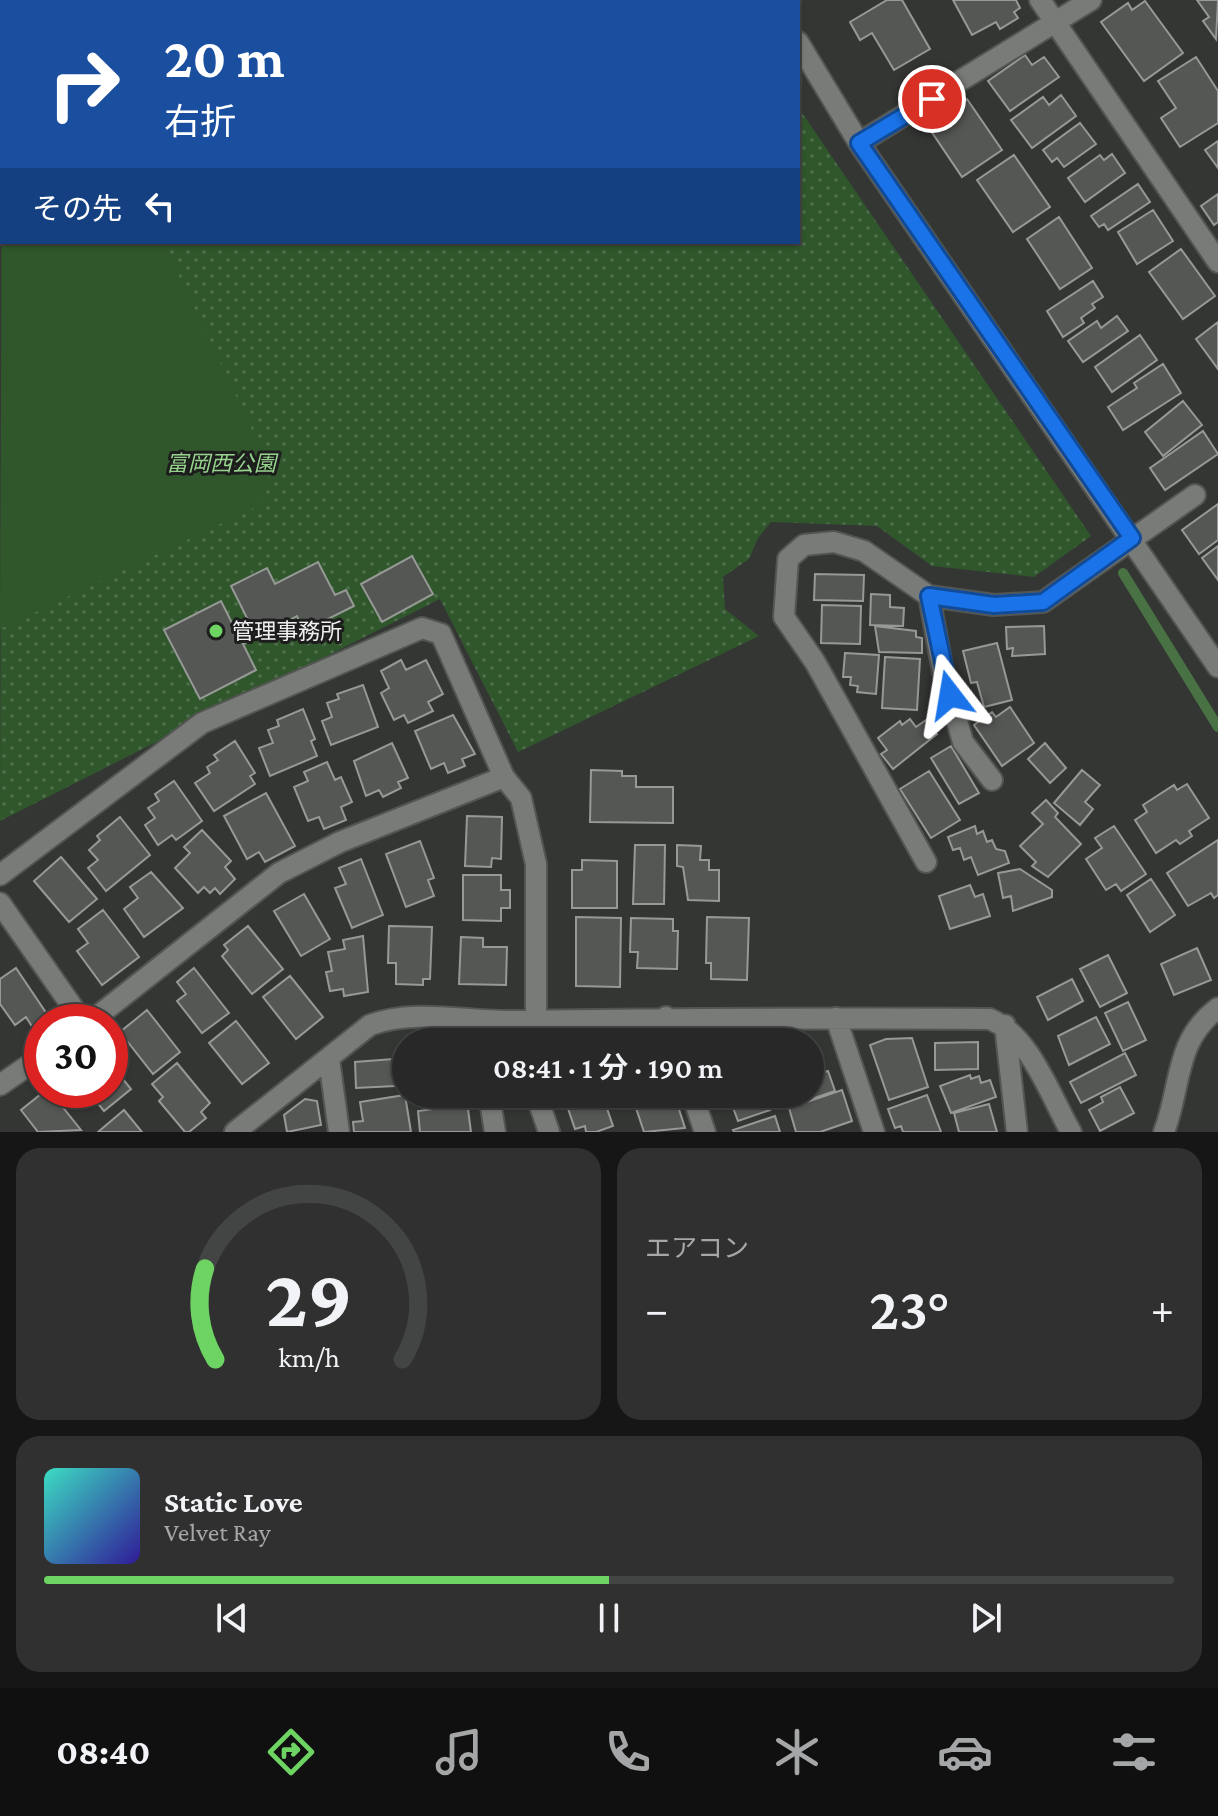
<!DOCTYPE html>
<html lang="ja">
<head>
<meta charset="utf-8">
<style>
	:root { --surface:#272827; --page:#2f302f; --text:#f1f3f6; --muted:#a4a6a7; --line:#434444; --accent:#6dd362 }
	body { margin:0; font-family:"Crimson Pro","Noto Sans JP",serif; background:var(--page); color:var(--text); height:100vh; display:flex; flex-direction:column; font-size:30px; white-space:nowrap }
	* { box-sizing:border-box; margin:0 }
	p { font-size:26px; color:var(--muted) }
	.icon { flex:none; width:44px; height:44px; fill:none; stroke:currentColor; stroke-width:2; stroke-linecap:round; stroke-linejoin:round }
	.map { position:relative; height:1132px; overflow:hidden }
	.panel { display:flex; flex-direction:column; gap:16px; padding:16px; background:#151615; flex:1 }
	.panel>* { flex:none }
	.top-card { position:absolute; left:0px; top:0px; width:800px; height:244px; box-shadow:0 2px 6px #0004,0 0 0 2px var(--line); background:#1a4fa0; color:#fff; overflow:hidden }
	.speed { position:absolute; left:24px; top:1004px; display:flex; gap:16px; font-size:40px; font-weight:700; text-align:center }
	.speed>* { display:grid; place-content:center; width:104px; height:104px; border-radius:50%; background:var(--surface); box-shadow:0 2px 6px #0004,0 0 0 2px var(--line); line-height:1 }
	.speed .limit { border:12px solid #d22; background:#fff; color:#111 }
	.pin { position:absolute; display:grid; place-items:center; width:68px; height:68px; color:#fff; margin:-34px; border:4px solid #fff; border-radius:50%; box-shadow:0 2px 8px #0007 }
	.me { position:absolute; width:88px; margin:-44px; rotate:346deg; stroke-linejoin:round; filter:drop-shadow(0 0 6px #0008) }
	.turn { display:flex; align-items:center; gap:28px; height:168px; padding:0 32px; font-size:36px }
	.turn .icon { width:104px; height:104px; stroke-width:2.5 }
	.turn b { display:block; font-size:56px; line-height:68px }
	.then { display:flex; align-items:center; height:76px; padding:0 32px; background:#0003; gap:16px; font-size:30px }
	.big { font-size:60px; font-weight:600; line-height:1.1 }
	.panel .widget { flex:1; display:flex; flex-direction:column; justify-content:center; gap:12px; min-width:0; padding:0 28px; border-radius:24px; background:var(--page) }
	.panel .dial { align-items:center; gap:0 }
	.dial svg { height:208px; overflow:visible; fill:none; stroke:var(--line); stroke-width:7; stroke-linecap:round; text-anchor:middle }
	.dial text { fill:var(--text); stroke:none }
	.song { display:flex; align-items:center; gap:24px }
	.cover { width:96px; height:96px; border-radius:12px; background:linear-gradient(135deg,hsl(170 70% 55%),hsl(250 70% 35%)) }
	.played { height:8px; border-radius:4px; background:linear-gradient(90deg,var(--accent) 50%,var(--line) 50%) }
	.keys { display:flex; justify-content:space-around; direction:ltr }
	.heat { display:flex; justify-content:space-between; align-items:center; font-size:44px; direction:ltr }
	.panel .tiles { flex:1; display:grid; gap:16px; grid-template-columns:1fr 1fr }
	.widget:last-child { grid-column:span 2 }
	.trip { position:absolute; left:392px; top:1028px; width:432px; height:80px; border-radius:40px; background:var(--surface); box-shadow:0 2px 6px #0004,0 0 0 2px var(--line); font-weight:600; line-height:80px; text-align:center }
	.tabs { display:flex; height:128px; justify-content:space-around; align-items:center; background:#101010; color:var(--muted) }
	.tabs .icon { width:56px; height:56px }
	.tabs .active { color:var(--accent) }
	.tabs b { font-size:36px; color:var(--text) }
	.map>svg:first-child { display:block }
	.park { fill:url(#park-dots) }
	.garden { fill:#30562c }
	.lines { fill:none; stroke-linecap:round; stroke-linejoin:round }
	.stream { stroke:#497244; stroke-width:10 }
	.building { fill:#555754; stroke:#969996; stroke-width:2 }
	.minor-casing { stroke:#535552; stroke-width:24 }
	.minor { stroke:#797b78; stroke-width:20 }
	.route-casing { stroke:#114b97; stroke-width:20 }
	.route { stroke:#1a73e8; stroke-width:14 }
	.poi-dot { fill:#6dd362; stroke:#1c1d1c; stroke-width:3 }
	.labels { text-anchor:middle; stroke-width:6; stroke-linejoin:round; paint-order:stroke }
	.park-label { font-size:22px; font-style:italic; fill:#95d38d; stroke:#1c1d1c }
	.poi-label { font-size:22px; fill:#eff0ef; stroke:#1c1d1c; text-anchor:start }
</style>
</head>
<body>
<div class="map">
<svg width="1218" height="1132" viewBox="0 0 1218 1132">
	<defs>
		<pattern id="park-dots" width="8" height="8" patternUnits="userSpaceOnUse" patternTransform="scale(2)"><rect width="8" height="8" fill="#30562c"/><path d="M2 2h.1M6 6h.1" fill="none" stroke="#4e6f4b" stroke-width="1.8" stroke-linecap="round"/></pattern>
	</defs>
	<rect width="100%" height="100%" fill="#343634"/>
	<path class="park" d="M152,0H736L737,2H149Z
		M2,81V242H798V107L1091,536L1034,577L932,566L877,526L771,522L758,538L749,559L723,577L725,609L759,636L518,752L440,599L0,821Z"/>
	<path class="garden" d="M2,159V242H163L271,470L260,505L0,629Z"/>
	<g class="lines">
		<path class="stream" d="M1123,573L1218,727"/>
	</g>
	<path class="building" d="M887,0H902L930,49L894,70L872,33L860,40L850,22Z
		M953,0H1016L1020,8L1014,12L1018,18L1000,29L996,22L972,35Z
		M1197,0H1218L1216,39L1203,21L1209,17Z
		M1145,1L1183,53L1144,81L1101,22L1128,3L1132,10Z
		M1025,55L1032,65L1044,57L1059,77L1010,111L988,81Z
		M1196,57L1218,91V123L1180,147L1161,118L1176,108L1158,81Z
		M1061,95L1076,116L1032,148L1011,120L1043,97L1049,105Z
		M967,99L1002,150L962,177L927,125Z
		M1080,123L1096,144L1064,167L1057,158L1052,162L1043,150Z
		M1218,141V168L1205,150Z
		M1112,154L1125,173L1085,202L1068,178L1100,155L1104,160Z
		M1014,155L1050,207L1013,232L977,180Z
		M1138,184L1150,202L1108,230L1104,224L1099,227L1091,216Z
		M1218,194V222L1214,225L1201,206Z
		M1153,210L1173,241L1137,264L1118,232Z
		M1059,217L1092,268L1060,289L1027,239Z
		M1181,249L1215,296L1183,319L1149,272Z
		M1093,281L1103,297L1092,304L1095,308L1081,318L1084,323L1063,337L1047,311Z
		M1117,316L1128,331L1083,362L1068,341L1097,321L1101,328Z
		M1218,322V369L1196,339Z
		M1140,335L1157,360L1112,392L1095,367Z
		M1163,364L1181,393L1123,430L1108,407L1137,388L1134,383Z
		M1183,401L1202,425L1163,456L1145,432Z
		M1203,431L1218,454L1165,490L1150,468Z
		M1218,504V540L1199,554L1182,530Z
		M1218,546V580L1202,558Z
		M412,556L433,594L382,622L361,584Z
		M318,562L335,595L346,590L354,606L304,631L297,616L243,644L256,670L200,699L164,630L221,601L234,627L248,620L231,586L267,568L275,584Z
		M815,574L864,575L863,601L814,600Z
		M871,594L890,595V607L904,608L903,626L870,625Z
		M822,605L861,606L860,644L821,643Z
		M875,626L916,631V637L922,638V653L879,652Z
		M1044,626L1045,654L1012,656L1013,648L1007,649L1006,627Z
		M997,643L1012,700L984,707L977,682L971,683L963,651Z
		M845,653L879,655L876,694L857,692L858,686L850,685L851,677H843Z
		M885,657L920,659L917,710L882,708Z
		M401,660L406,670L426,660L443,694L428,702L433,711L408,723L404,715L394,720L381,693L389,688L381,671Z
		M363,685L378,727L331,745L322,721L332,717L327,703L339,699L337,694Z
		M1010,707L1034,743L1002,766L974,725L992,712L996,717Z
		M303,709L315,739L311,741L317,756L270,776L259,748L273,743L268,730L279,726L277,720Z
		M453,715L475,754L462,759L465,766L448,773L444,763L431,769L415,731Z
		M910,719L916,727L926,720L937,734L893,769L881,754L887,750L878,738L900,721L902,725Z
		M235,741L255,773L250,776L255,784L214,811L195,783L210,773L207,767L218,760L214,755Z
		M392,743L408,778L398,782L401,788L383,797L379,790L366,796L354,761Z
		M1045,743L1066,768L1050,783L1028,759Z
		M951,746L979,793L959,804L931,758Z
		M327,762L335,780L341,777L352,802L341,807L346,820L324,829L319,817L308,821L294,787L308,781L304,772Z
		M591,770L622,771V776H636V787H673V823L590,822Z
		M1082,770L1100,785L1085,802L1093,809L1080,825L1054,803Z
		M929,771L960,820L931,838L900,789Z
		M174,781L202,821L176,840L172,835L158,845L145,825L155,818L148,808L159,801L155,794Z
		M1187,784L1209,818L1189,831L1192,836L1180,844L1176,840L1156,853L1135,820L1147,812L1143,805L1174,785L1177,790Z
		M266,793L295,846L265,862L259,852L247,859L224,816Z
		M1046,800L1058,813L1055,817L1081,844L1048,877L1032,866L1036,862L1020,846L1043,824L1032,813Z
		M467,816L502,817L501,859L492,858L491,867L465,866Z
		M120,817L150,855L106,891L88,868L98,860L89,850L100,840L97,836Z
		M975,826L977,834L983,831L987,842L992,840L996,849L1005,851L1009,863L978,875L971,857L964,860L960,848L953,850L948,837Z
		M1114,826L1146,874L1121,891L1116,884L1106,890L1086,859L1102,848L1095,838Z
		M202,830L231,861L225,867L235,879L220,894L215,888L210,893L204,887L198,893L175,868L190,853L184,847Z
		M1218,840V895L1214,898L1211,893L1188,906L1167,873Z
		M420,841L434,878L428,880L434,896L406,907L386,854Z
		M635,845H665L664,904H633Z
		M677,845L701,846L700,860H709V870H719V901L688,900L683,867L677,866Z
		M61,857L97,899L69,922L34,881Z
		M361,859L383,915L352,928L335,888L346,884L339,868Z
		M582,860L617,861V908H572V870H582Z
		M1020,869L1052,890V897L1013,911L1011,896L1003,898L998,873Z
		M151,872L183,908L144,937L124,909L138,898L130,887Z
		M463,875H501V890H510V908H501V921L463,920Z
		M1151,879L1175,915L1150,932L1127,895Z
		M970,885L975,897L983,894L990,916L950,929L939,896Z
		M304,894L330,939L301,956L274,911Z
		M103,910L139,957L102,985L77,951L88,943L78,929Z
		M576,917L621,918L620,987L576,986Z
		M707,917L749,918L747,980L711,979V963H706Z
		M631,918L673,919V931H678L677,969L637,968L638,952H630Z
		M248,926L283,969L252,994L222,956L228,950L224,945Z
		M389,926L432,927L430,979H423V985L396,984V963H388Z
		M363,936L368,992L344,996L343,989L330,991L326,972L332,971L328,952L345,949L343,940Z
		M461,937L483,938V947H507L506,985L459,984Z
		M1197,948L1211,980L1174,995L1161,964Z
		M1108,955L1127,993L1100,1007L1080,969Z
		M16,968L51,1020L42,1022V1028L36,1033L26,1017L15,1025L0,1004V979Z
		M194,968L229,1013L202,1033L177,1001L186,994L177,982Z
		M290,976L323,1017L296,1039L263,997Z
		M1072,979L1083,1001L1048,1020L1037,997Z
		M1128,1002L1146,1040L1123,1051L1105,1013Z
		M147,1010L180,1052L153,1074L120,1032Z
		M1096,1017L1110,1044L1069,1065L1058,1036Z
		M236,1021L269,1063L242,1084L209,1043Z
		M912,1038L928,1087L889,1100L870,1045L886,1039Z
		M978,1042V1069L935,1070V1043Z
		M1125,1053L1136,1075L1081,1103L1070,1082Z
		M393,1059L395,1086L356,1088L355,1062Z
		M110,1063L131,1089L104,1111L87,1090H110Z
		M177,1063L210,1103L201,1112L206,1118L189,1132H185L159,1101L163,1097L152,1084Z
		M818,1066L821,1073L828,1071L835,1091L794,1105L790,1094H810V1069Z
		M970,1075L971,1079L979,1076L981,1083L990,1080L996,1097L951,1113L940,1086Z
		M1120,1087L1134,1113L1100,1131L1089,1110L1103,1102L1101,1097Z
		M46,1090H49L81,1130L38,1132L21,1110Z
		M842,1090L852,1121L820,1132H796L789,1108Z
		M466,1094L471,1132H420L418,1111L434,1109L433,1097Z
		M563,1094H602L613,1126L596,1132H586L585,1126L575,1129Z
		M637,1094H674L685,1128L644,1132L632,1096Z
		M720,1094H765L770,1110L738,1121L731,1102L724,1105Z
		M405,1095L411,1132H354L353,1122L363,1121L360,1102Z
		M927,1095L941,1132H903L901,1126L895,1128L888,1109Z
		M305,1099L317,1101L321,1125L287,1132L284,1115Z
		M989,1104L997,1132H959L954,1113Z
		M124,1110L142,1132H98Z
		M775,1116L780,1132H734L733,1130Z"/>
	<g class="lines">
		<g class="minor-casing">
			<path id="minor" d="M777,0L778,2
				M1040,0L1218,262
				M125,2L128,0
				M798,42L859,143L1218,667
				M0,69L2,68
				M859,143L1091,0
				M929,596L943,672L963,742L992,780
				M926,862L815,662L784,617L788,559L804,545L834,542L864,551L929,596L994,605L1043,602L1195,495
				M0,875L202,723L422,628L441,634L504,777L521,798L536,864V1018
				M0,903L83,1022
				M666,1017L674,1042
				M836,1018L874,1132
				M478,1020L481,1042
				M511,1021L518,1042
				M90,1022L279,873L340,842L504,777
				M1005,1025L1017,1132
				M329,1059L339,1132
				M0,1085L42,1056
				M489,1094L495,1132
				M536,1094L549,1132
				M692,1094L705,1132
				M235,1132L370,1025C414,1009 462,1021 508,1021C669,1019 829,1018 990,1019C1030,1036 1050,1095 1071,1132
				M1164,1132C1182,1085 1174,1041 1218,1008"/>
		</g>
		<use href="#minor" class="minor"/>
	</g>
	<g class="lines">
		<g class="route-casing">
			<path id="route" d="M932,99L859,143L1132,538L1043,602L994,605L929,596L950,695"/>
		</g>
		<use href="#route" class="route"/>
	</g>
	<circle class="poi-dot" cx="216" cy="631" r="8"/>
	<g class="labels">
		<g class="park-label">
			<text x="221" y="471">富岡西公園</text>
		</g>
		<g class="poi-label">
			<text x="232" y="639">管理事務所</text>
		</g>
	</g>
</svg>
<div class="speed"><div class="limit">30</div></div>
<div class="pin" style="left:932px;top:99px;background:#d93025"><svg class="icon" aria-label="arrive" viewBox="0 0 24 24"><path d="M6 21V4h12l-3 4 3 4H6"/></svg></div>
<svg class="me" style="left:950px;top:695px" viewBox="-20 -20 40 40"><path d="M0-17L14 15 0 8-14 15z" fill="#1a73e8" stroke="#fff" stroke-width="4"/></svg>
<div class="trip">08:41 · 1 分 · 190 m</div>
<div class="top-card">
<div class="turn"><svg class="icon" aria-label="right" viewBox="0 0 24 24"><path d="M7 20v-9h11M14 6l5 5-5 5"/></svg><div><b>20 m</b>右折</div></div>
<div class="then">その先<svg class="icon" aria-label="left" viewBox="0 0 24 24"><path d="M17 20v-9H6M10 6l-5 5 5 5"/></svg></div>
</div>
</div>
<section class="panel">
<div class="tiles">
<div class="widget dial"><svg viewBox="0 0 100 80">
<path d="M14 69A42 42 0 1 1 86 69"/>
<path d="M14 69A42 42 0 0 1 10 34" stroke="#6dd362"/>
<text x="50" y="56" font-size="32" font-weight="700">29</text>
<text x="50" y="72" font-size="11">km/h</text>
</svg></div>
<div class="widget"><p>エアコン</p>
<div class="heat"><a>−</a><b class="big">23°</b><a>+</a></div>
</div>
<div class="widget">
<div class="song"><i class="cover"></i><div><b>Static Love</b><p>Velvet Ray</p></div></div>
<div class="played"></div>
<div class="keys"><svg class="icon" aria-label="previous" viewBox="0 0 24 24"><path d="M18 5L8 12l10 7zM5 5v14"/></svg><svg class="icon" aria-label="pause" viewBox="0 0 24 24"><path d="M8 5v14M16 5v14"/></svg><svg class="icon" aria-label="next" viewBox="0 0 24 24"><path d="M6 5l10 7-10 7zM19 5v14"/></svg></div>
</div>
</div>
</section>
<nav class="tabs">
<b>08:40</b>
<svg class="icon active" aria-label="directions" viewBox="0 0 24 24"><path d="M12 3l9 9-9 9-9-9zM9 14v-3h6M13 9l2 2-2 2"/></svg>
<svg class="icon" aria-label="music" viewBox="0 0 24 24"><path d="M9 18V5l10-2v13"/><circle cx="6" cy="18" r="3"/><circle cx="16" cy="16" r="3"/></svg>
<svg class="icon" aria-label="phone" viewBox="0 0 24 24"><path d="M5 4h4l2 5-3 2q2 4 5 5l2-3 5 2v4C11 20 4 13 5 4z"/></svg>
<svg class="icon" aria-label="climate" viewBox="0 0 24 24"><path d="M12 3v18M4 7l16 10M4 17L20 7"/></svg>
<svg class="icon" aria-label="car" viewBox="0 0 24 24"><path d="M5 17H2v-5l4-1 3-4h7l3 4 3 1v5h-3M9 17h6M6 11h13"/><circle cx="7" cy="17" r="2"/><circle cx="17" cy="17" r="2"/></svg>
<svg class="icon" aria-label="filters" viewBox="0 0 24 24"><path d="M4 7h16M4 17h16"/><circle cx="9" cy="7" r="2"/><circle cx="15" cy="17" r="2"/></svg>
</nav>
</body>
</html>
